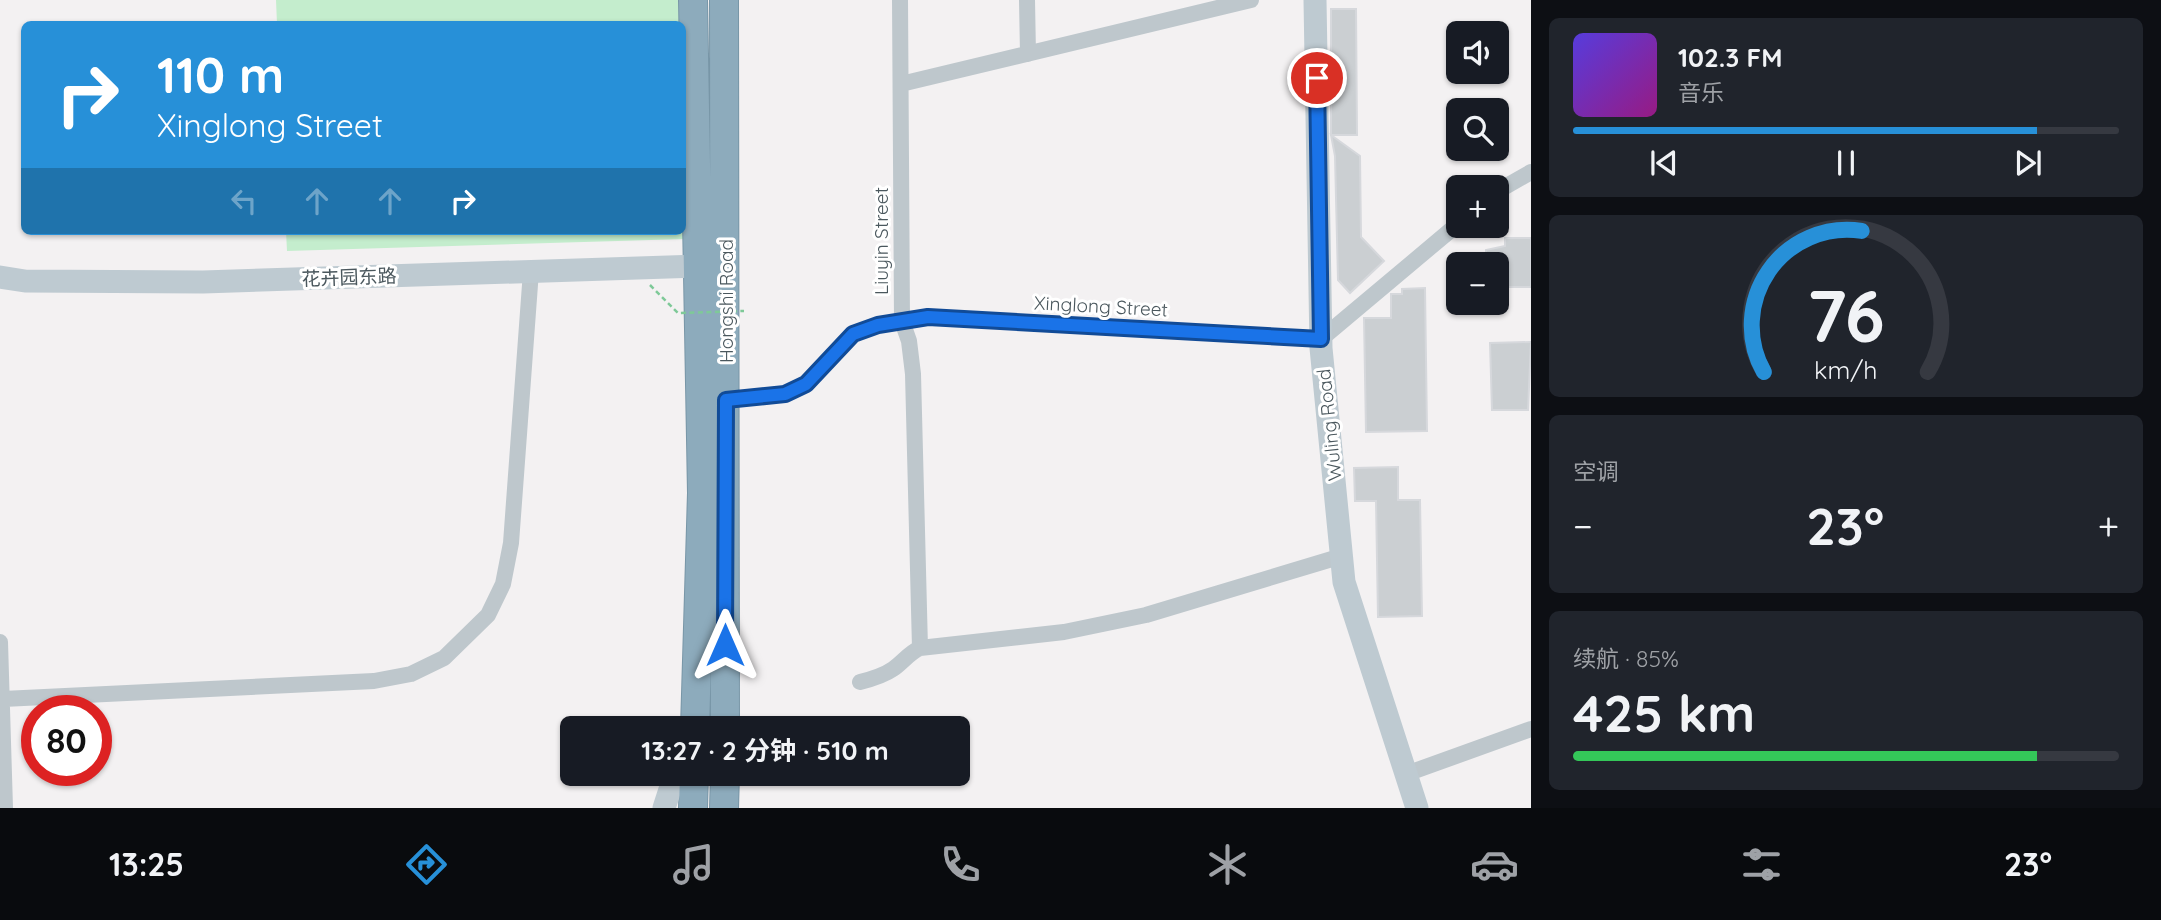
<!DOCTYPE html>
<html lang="zh">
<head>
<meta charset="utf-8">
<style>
	:root { --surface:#171b24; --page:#20242c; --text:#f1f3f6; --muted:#9ea1a6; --line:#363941; --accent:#2790d8 }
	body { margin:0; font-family:Quicksand,"Noto Sans SC",sans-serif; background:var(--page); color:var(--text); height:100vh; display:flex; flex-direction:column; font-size:26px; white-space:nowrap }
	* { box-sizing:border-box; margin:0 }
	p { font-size:23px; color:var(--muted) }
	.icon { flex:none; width:38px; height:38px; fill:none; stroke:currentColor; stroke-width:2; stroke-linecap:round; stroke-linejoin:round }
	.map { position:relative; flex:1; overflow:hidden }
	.sheet { display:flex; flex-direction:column; gap:18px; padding:18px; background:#0d0f14; width:630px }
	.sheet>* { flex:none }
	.guide { position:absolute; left:21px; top:21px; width:665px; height:214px; border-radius:10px; box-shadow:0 2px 5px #0004; background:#2790d8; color:#fff; overflow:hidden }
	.tools { position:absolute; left:1446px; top:21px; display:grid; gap:14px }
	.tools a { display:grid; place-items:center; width:63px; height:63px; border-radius:10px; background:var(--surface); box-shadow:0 2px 5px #0004; font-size:35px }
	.speed { position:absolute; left:21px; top:695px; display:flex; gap:14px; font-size:35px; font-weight:700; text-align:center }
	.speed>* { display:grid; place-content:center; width:91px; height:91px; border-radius:50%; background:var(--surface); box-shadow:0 2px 5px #0004; line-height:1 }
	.speed .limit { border:10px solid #d22; background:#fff; color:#111 }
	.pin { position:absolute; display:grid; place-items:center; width:60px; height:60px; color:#fff; margin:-30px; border:4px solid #fff; border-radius:50%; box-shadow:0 2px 7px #0007 }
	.me { position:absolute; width:77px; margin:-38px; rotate:0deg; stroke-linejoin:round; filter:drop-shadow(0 0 5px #0008) }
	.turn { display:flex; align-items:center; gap:24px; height:147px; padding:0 21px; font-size:32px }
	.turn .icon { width:91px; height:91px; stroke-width:2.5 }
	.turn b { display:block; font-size:49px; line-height:60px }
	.lanes { display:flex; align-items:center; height:66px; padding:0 21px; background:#0003; justify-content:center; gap:35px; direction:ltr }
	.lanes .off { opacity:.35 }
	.big { font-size:52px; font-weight:700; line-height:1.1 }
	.sheet .card { flex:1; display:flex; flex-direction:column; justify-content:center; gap:10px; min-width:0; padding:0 24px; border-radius:10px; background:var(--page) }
	.sheet .dial { align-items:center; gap:0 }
	.dial svg { height:182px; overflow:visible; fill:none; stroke:var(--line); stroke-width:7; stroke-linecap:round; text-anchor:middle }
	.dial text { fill:var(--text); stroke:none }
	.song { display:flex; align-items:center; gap:21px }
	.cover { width:84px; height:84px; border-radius:10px; background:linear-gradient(135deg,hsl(250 70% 55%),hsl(310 70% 35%)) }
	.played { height:7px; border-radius:4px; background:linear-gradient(90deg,var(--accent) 85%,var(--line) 85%) }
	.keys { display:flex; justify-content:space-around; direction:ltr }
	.heat { display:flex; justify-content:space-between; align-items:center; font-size:38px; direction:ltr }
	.charge { height:10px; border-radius:5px; background:linear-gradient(90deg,#34c759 85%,var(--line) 0) }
	.trip { position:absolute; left:560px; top:716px; width:410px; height:70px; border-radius:10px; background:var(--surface); box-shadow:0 2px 5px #0004; font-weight:700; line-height:70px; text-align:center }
	.tab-bar { display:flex; height:112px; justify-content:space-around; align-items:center; background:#090b0e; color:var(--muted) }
	.tab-bar .icon { width:49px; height:49px }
	.tab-bar .current { color:var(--accent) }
	.tab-bar b { font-size:32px; color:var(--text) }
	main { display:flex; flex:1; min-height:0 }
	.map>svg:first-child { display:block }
	.green { fill:#c4edcd }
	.building { fill:#cbcfd2; stroke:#d6d8dc; stroke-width:2 }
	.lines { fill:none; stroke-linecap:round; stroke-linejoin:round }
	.highway-casing { stroke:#7896a7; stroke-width:30 }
	.street { stroke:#bec7cc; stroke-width:16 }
	.secondary { stroke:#becad1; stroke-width:23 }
	.highway { stroke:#8dabbc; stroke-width:28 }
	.path-bridge { stroke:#7ec998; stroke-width:2.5; stroke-dasharray:5 3.5; stroke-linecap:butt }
	.route-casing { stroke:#114b97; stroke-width:18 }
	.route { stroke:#1a73e8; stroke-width:12 }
	.labels { text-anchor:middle; stroke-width:6; stroke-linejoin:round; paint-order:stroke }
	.street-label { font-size:19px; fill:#4a575d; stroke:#fff }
</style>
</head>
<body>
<main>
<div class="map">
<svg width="1531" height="808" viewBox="0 0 1531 808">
	<rect width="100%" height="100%" fill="#f3f1f2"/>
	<path class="green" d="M276,0H679L680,24H277Z
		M683,138L685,239L287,251L286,231H682Z"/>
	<path class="building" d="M1331,9H1356L1357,135H1331Z
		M1331,135L1360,156L1361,237L1384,261L1350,293L1338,280L1335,156Z
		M1505,238H1531V287H1496V264H1486V250L1505,246Z
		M1425,288L1427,431L1366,432L1364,318H1391V294H1402V289Z
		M1531,342L1528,410H1492L1490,343Z
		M1398,467V500H1420L1422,616L1378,617L1376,501H1355L1354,468Z"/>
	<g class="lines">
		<g class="highway-casing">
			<path id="highway" d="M693,0L702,493L695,728
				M724,0L725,728
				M693,808L694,774
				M724,808L725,774"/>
		</g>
		<path class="street" d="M900,0L902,321L909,341L913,374L920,648
			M1027,0L1028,54
			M901,84L1251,0
			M1496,192L1531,172
			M727,400L785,394L806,384L853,334L878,325L928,317L1321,339L1458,224
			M0,642L5,808
			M860,682C872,679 883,676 893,669C903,662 909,653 920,648L1064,632L1146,615L1342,556
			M3,699L374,681L411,674L444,658L488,615L503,584L511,543L531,271
			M1406,774L1531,729"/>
		<path class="secondary" d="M1315,0L1321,348L1344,582L1417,808
			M0,277L25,281L203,282L699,266
			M664,808L675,774"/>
		<use href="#highway" class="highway"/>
		<path class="path-bridge" d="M650,285L678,313L744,311"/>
	</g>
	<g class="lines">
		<g class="route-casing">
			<path id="route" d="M725,645L726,400L785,394L806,384L853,334L878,325L928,317L1321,339L1317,78"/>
		</g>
		<use href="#route" class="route"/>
	</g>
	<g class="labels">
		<g class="street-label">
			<text transform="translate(881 241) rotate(-90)" y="7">Liuyin Street</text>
			<text transform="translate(349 277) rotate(-2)" y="7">花卉园东路</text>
			<text transform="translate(726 301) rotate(-90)" y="7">Hongshi Road</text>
			<text transform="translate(1101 306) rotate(3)" y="7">Xinglong Street</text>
			<text transform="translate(1329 425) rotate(-96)" y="7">Wuling Road</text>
		</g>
	</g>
</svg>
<div class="tools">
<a><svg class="icon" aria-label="sound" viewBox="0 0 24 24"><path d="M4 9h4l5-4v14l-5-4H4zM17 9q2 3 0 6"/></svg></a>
<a><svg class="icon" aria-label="search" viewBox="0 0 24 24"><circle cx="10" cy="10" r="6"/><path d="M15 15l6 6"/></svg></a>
<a>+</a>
<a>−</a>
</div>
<div class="speed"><div class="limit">80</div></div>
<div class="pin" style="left:1317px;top:78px;background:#d93025"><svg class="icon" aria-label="arrive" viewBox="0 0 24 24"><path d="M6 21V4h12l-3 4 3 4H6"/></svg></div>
<svg class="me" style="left:725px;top:645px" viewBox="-20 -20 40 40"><path d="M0-17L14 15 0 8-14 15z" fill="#1a73e8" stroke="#fff" stroke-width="4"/></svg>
<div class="trip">13:27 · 2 分钟 · 510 m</div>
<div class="guide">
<div class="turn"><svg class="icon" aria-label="right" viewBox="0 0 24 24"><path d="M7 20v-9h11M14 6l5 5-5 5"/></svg><div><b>110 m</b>Xinglong Street</div></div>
<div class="lanes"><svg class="icon off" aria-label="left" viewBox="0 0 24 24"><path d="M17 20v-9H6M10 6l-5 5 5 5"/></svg><svg class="icon off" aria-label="ahead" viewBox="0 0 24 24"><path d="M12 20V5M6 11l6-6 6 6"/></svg><svg class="icon off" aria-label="ahead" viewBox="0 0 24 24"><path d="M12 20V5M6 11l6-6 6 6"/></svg><svg class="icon" aria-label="right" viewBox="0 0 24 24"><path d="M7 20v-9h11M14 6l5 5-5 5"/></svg></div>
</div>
</div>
<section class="sheet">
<div class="card">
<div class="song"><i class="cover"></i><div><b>102.3 FM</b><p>音乐</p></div></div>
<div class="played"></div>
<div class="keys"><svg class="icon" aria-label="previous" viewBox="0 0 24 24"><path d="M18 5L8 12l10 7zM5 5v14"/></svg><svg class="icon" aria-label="pause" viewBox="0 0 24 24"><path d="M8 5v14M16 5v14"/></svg><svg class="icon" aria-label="next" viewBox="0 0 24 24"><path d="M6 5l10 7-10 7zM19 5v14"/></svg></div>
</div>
<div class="card dial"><svg viewBox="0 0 100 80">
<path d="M14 69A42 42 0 1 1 86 69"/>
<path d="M14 69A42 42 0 0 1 57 7" stroke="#2790d8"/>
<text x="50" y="56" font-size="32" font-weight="700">76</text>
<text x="50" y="72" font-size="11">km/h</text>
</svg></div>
<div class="card"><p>空调</p>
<div class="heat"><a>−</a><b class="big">23°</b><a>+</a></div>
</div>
<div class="card"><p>续航 · 85%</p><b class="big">425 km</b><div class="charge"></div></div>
</section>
</main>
<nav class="tab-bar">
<b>13:25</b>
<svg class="icon current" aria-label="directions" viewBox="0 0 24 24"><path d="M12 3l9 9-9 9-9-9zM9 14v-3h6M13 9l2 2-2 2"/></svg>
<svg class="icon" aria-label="music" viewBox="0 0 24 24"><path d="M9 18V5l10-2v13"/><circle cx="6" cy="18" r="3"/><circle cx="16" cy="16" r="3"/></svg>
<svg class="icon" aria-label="phone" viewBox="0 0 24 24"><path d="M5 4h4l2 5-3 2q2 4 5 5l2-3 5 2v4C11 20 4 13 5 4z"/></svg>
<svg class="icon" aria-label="climate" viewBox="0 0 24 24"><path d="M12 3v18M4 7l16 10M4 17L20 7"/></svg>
<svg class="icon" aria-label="car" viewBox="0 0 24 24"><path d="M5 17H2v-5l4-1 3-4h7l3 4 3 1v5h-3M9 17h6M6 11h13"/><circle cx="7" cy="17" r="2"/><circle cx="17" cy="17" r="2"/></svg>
<svg class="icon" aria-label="filters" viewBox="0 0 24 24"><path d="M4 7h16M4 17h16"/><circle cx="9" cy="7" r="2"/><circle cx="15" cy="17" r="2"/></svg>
<b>23°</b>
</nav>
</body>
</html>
